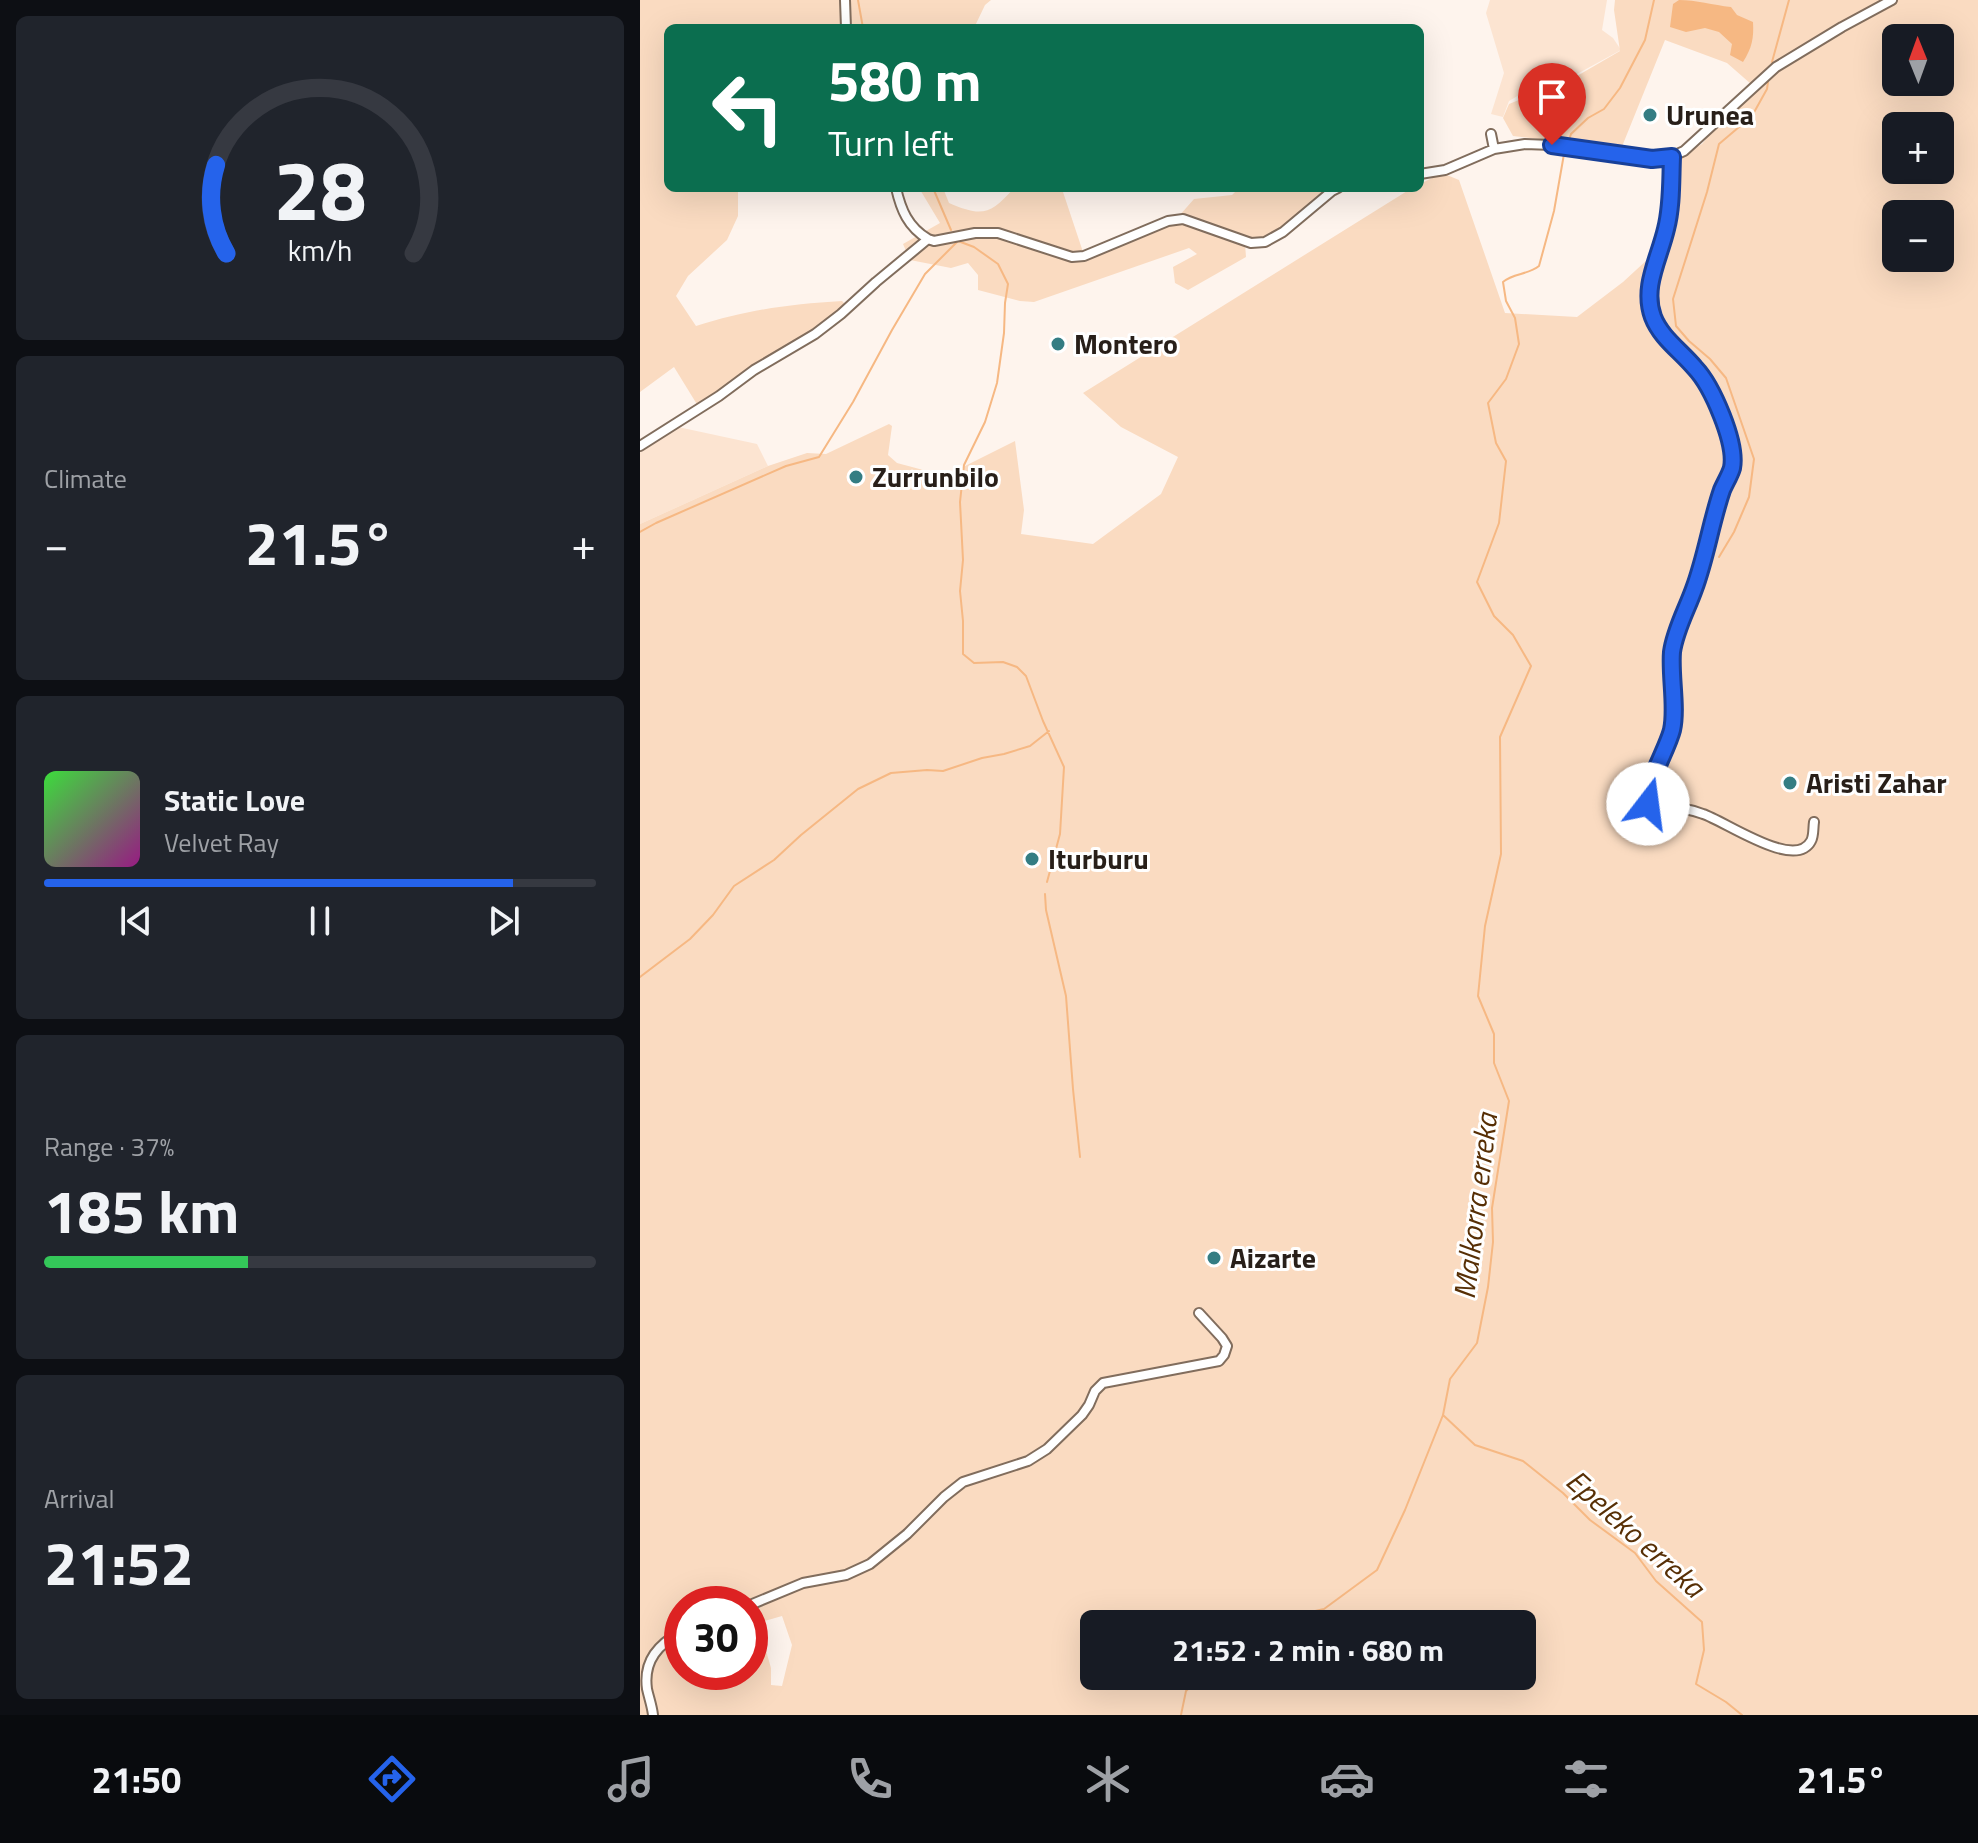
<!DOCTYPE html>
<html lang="en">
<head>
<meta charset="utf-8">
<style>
	:root { --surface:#171b24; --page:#20242c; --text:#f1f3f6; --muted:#9ea1a6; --line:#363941; --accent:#2563eb }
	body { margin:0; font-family:"Titillium Web",sans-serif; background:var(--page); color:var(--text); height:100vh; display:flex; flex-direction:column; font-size:30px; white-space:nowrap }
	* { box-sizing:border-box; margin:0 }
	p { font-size:26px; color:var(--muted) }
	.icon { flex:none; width:44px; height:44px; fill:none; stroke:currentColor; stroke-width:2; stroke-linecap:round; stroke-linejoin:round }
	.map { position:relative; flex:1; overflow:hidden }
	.details { display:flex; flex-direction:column; gap:16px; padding:16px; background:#0d0f14; width:640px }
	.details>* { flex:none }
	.banner { position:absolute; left:24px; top:24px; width:760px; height:168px; border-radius:12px; box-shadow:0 8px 32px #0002; background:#0b6e4f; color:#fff; overflow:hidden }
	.needle { width:52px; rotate:359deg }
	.fabs { position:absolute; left:1242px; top:24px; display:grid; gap:16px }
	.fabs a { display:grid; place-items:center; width:72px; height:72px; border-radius:12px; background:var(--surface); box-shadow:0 8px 32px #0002; font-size:40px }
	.speed { position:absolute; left:24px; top:1586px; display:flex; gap:16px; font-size:40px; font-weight:700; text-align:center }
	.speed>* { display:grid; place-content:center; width:104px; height:104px; border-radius:50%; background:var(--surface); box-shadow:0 8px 32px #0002; line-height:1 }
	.speed .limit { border:12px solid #d22; background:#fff; color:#111 }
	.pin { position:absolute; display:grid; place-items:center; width:68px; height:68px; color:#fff; margin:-82px -34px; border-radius:50% 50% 50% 0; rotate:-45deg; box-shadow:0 0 8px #0007 }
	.pin .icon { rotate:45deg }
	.me { position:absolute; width:88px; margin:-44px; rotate:15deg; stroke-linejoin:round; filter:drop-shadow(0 0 6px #0008) }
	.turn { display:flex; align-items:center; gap:28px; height:168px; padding:0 32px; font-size:36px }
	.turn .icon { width:104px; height:104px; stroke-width:2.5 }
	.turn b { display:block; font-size:56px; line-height:68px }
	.big { font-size:60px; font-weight:700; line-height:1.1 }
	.details .card { flex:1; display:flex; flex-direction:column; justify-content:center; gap:12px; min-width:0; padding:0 28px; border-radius:12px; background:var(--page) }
	.details .dial { align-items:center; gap:0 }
	.dial svg { height:208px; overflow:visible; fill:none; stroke:var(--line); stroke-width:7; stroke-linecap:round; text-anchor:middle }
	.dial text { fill:var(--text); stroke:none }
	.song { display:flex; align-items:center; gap:24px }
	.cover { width:96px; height:96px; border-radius:12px; background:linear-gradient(135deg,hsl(120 70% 55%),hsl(310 70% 35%)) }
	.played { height:8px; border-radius:4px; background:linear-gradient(90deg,var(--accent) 85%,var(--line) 85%) }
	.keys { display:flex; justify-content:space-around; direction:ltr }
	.heat { display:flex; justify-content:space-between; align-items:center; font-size:44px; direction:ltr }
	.charge { height:12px; border-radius:6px; background:linear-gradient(90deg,#34c759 37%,var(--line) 0) }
	.trip { position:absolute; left:440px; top:1610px; width:456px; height:80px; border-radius:12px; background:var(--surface); box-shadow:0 8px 32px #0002; font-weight:700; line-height:80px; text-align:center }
	.tab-bar { display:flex; height:128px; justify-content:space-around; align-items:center; background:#090b0e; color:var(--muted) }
	.tab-bar .icon { width:56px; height:56px }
	.tab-bar .current { color:var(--accent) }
	.tab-bar b { font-size:36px; color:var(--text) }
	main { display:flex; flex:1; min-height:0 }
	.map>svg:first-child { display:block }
	.built { fill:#fce4d1 }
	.green { fill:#fadbc1; fill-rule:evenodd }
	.water { fill:#f6b883 }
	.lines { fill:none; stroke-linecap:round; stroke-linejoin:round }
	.stream { stroke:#f6b883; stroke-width:2 }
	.minor-casing { stroke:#816d5d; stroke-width:12 }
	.minor { stroke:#fff; stroke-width:8 }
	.route-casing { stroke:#184099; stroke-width:20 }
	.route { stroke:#2563eb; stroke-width:14 }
	.poi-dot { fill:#347d83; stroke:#fff; stroke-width:3 }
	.labels { text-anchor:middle; stroke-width:6; stroke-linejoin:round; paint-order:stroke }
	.poi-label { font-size:28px; font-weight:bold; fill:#281f19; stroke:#fff; text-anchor:start }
	.water-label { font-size:30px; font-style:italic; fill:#572f05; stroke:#fff }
</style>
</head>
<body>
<main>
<section class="details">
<div class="card dial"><svg viewBox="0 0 100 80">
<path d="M14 69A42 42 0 1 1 86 69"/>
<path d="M14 69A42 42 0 0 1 10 35" stroke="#2563eb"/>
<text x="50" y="56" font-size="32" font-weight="700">28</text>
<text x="50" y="72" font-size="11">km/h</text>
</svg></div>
<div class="card"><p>Climate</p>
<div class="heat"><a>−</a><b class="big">21.5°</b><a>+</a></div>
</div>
<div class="card">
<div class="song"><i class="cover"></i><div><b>Static Love</b><p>Velvet Ray</p></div></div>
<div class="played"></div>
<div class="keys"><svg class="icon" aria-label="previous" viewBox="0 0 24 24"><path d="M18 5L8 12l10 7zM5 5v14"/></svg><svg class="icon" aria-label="pause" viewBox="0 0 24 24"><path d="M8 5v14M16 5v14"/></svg><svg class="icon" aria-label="next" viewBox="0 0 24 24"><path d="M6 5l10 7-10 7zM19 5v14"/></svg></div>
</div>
<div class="card"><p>Range · 37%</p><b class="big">185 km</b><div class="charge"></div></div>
<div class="card"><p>Arrival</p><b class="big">21:52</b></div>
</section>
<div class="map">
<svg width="1338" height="1715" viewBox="0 0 1338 1715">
	<rect width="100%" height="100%" fill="#fef4ed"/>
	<path class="built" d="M850,0H967L962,30L973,38L981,50L937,74L923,69L869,101L863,117L851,114L864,73L846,13Z
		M38,427L117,444L128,466L0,524V450Z"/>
	<path class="green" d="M0,0H351L345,5L334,28H215L211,22L206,28H28V188H98V216L87,240L48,276L36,296L56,326C107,310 149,304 202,301L207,306L194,318L58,406L34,367L0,392Z
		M975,0H1338V1715H0V524L128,466L167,453L186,454L249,424L252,426L248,455L257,463L287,471L299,479L375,441L384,510L381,534L453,544L521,494L538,457L481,427L443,393L772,188H780V184L802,173L819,180L865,313L937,317L983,282L1020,248L1032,162L1062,144L1111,84L1087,63L1025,40L981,149L873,136L863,118L869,104L937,76L980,51L974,10ZM1256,38H1300V82H1256ZM1256,126H1300V170H1256ZM1256,214H1300V258H1256ZM42,1604H110V1672H42ZM142,1616L152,1645L142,1686L131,1685V1668L118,1623ZM454,1624H882V1676H454Z
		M279,188H303L309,203C342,217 350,215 374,188H428L423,192L444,255L539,216L554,199L592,195L599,188H689L642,230L605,244L606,257L548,290L535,283L533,267L557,254L549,248L394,302L380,301L338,290V275L328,263L311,268L270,260L263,244L300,223Z"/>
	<path class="water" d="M1039,0C1056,0 1073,5 1091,7L1097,15L1113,22C1114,38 1112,48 1103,62L1090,55L1092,44L1079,32L1065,28L1046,32L1030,27L1033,4Z"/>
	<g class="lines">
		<path class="stream" d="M218,0L223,28
			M1132,62L1149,0
			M929,140L931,134L948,118L964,109L980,88L1005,40L1014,0
			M293,188L311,230
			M318,241L334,247L358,264L368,284L365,303L364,333L357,383L345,422L324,465L320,502L323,560L320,591L323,621V654L334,663L363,662L377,667L386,676L403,721L424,767L420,834L407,882
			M0,532L16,523L146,466L179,457L213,402L252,330L285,274L318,241
			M1079,557L1094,532L1109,497L1114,459L1086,378L1070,359L1049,341L1036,326L1033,299L1067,192L1079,144L1112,116L1127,89L1128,82
			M405,894L406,910L426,996L433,1089L440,1157
			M0,977L50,939L73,915L94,886L134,860L161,835L218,789L251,773L287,770L303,771L342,758L364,754L390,746L409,731
			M803,1415L835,1445L883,1461L923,1493L950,1520L995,1553L1016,1581L1062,1622L1064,1650L1056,1684L1086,1702L1102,1715
			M617,1624L629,1614L649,1617L684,1609L737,1570L765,1510L803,1415L810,1379L837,1343L848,1287L853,1242L852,1208L869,1101L854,1063V1034L838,996L845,926L861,854L860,737L891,666L873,635L854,616L837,582L859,523L866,461L856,443L848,403L866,379L879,344L875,318L866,301L863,282C873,273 888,275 899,266L914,211L924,154
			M541,1715L546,1691L561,1676"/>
		<g class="minor-casing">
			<path id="minor" d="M205,0L206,28
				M851,134L854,149
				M1032,157L1031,202L1026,229L1010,284L1008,299L1014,320L1028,342L1057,369L1072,392L1091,440L1092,467L1082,490L1055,588L1040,625L1032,651L1033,728L1007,799L1008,804C1019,811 1033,806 1045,809C1051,810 1058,812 1063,814C1085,821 1155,871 1171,841C1174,836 1173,828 1174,822
				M780,174L805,170L854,149L885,144L912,145L1012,159H1026L1044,151L1136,67L1202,27L1252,0
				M256,188C261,210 268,227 288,239
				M288,239L294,241L335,233H358L432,257L444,256L528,221L543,219L611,243L625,242L643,232L692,191L698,188
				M0,446L79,396L114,370L175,334L201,314L236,282L288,239
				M110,1605L163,1583L206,1575L230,1564L267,1534L304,1497L323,1482L388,1461L407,1449L442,1415L449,1405L455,1391L463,1383L579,1361L584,1355L587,1346L582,1338L559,1313
				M13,1715C12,1706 9,1698 7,1689C3,1660 19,1644 42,1631"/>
		</g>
		<use href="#minor" class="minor"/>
	</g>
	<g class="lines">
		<g class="route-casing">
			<path id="route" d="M912,145L1012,159L1032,157C1031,181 1032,206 1026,229C1019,259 1002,287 1013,317C1021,338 1041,351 1055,368C1072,386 1097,443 1092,468C1090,475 1085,483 1082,490C1071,522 1066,557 1054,589C1047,609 1035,630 1032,652C1030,676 1037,708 1032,730C1027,750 1004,787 1008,804"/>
		</g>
		<use href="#route" class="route"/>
	</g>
	<g class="poi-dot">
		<circle cx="1010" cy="115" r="8"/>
		<circle cx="418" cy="344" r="8"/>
		<circle cx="216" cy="477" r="8"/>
		<circle cx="1150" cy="783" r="8"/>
		<circle cx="392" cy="859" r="8"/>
		<circle cx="574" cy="1258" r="8"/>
	</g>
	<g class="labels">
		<g class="poi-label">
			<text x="1026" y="125">Urunea</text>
			<text x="434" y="354">Montero</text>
			<text x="232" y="487">Zurrunbilo</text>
			<text x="1166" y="793">Aristi Zahar</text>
			<text x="408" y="869">Iturburu</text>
			<text x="590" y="1268">Aizarte</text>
		</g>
		<g class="water-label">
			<text transform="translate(836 1206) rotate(-83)" y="10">Malkorra erreka</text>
			<text transform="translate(995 1534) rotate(42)" y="10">Epeleko erreka</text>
		</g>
	</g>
</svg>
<div class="fabs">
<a><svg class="needle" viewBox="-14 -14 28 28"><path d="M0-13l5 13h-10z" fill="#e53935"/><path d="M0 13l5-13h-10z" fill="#9ea1a6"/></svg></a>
<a>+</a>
<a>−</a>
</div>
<div class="speed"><div class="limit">30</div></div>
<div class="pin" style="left:912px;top:145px;background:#d93025"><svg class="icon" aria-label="arrive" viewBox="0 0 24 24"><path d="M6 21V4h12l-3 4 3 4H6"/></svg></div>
<svg class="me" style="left:1008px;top:804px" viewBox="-20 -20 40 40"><circle r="19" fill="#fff"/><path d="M0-13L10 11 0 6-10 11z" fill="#2563eb"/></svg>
<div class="trip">21:52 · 2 min · 680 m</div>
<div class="banner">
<div class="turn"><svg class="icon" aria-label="left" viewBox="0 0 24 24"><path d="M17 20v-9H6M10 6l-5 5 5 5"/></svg><div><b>580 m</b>Turn left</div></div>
</div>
</div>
</main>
<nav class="tab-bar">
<b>21:50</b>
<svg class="icon current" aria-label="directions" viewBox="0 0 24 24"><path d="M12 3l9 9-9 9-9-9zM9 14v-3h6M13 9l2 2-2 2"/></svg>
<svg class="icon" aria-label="music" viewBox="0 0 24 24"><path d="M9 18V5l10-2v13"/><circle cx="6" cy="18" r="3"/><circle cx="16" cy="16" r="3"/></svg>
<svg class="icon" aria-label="phone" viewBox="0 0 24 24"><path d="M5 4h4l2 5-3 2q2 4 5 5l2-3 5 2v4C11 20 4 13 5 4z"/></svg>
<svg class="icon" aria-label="climate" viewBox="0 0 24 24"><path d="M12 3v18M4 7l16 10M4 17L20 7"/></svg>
<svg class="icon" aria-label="car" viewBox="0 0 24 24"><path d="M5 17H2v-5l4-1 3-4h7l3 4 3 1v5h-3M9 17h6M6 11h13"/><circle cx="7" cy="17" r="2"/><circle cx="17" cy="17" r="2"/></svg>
<svg class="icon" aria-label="filters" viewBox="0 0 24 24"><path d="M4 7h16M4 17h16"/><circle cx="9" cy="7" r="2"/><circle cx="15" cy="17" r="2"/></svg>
<b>21.5°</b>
</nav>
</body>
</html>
